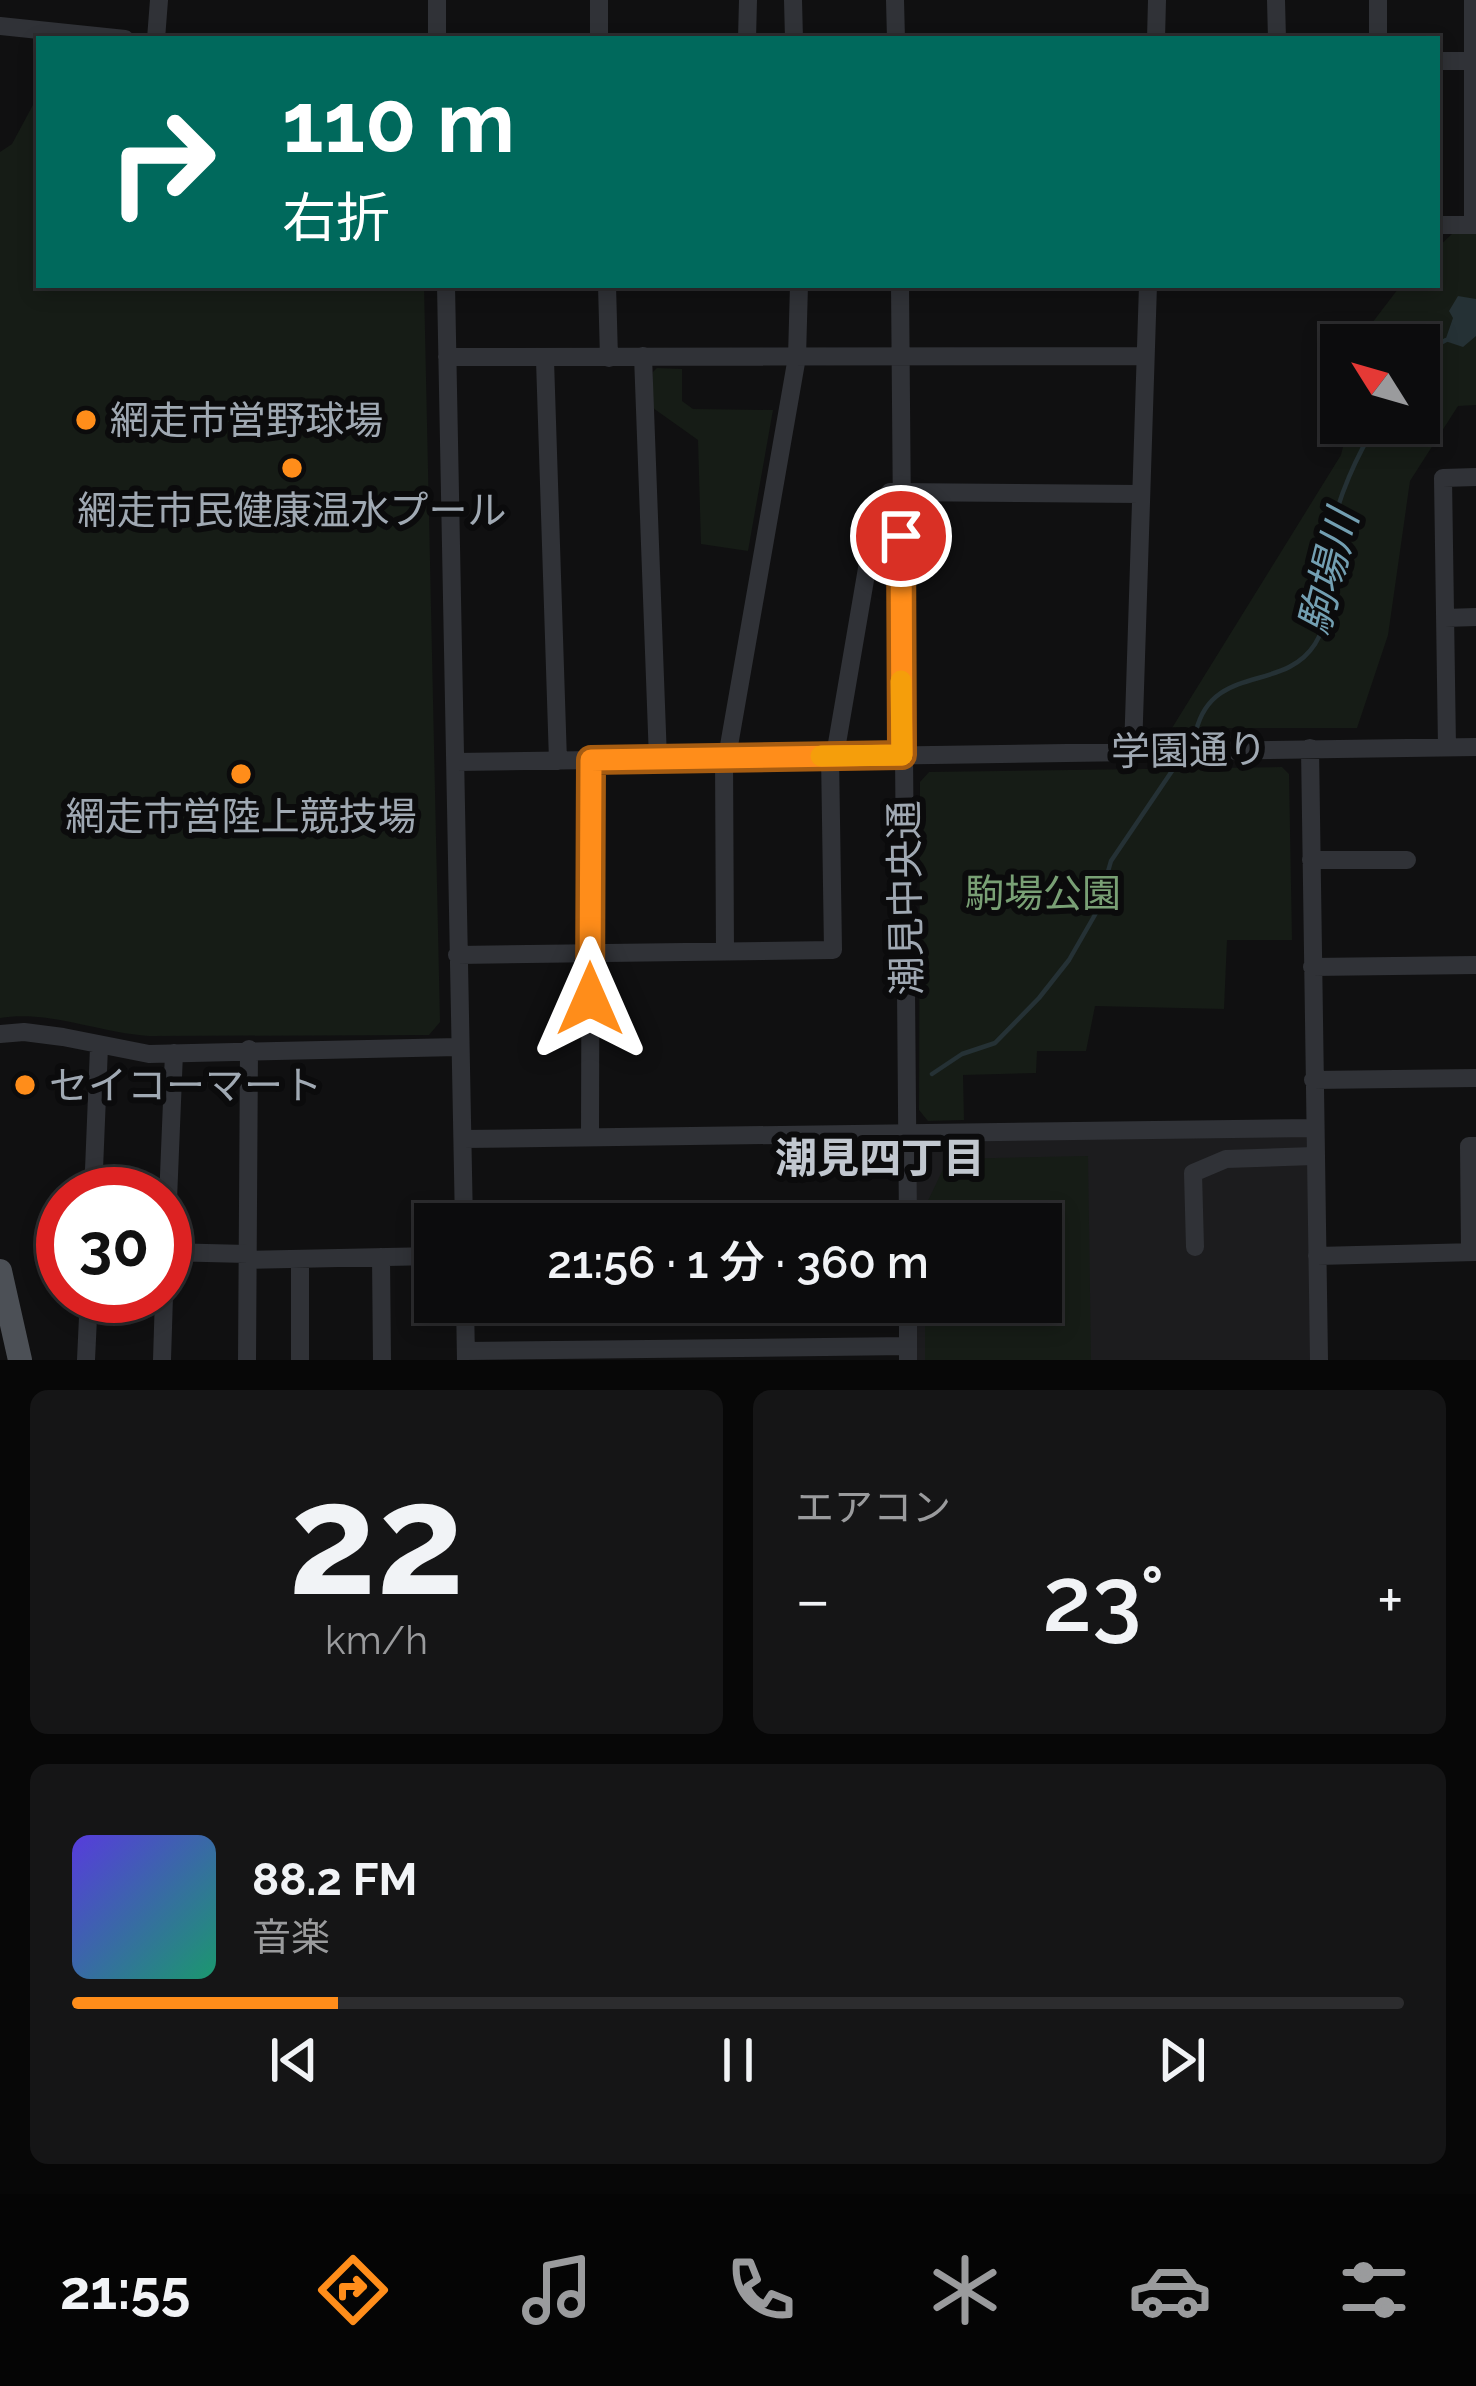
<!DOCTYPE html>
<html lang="ja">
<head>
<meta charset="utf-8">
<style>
	:root { --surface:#0c0c0d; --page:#151516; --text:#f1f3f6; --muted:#9a9b9d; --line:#2c2c2e; --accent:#ff8d1a }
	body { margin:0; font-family:Raleway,"Noto Sans JP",sans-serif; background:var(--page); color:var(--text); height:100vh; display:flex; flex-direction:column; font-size:45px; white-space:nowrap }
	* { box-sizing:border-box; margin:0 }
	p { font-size:39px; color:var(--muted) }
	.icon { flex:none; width:66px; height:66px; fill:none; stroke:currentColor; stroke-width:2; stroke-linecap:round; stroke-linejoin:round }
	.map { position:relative; height:1360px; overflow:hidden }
	.panel { display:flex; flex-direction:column; gap:30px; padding:30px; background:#070707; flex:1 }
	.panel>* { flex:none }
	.guide { position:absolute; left:36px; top:36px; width:1404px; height:252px; border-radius:0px; box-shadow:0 6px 18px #0003,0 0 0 3px var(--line); background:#00695c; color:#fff; overflow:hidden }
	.needle { width:78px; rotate:307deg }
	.buttons { position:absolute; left:1320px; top:324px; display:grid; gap:24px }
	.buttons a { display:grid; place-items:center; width:120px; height:120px; border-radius:0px; background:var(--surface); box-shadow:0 6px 18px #0003,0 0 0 3px var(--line); font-size:60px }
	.speed { position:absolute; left:36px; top:1167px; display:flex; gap:24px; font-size:60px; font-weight:700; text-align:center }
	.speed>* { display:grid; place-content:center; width:156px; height:156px; border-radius:50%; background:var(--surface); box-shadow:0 6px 18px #0003,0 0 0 3px var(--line); line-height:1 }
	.speed .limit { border:18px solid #d22; background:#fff; color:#111 }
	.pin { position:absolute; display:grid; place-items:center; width:102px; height:102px; color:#fff; margin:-51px; border:6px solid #fff; border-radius:50%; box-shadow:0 3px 12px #0007 }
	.me { position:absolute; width:132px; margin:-66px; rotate:0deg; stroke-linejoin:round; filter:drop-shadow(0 0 9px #0008) }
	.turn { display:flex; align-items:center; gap:42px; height:252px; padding:0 48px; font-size:54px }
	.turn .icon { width:156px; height:156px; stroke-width:2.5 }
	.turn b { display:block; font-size:84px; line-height:102px }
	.big { font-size:90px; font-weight:600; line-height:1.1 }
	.panel .card { flex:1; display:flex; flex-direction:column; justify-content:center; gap:18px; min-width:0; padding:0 42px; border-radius:18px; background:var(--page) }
	.panel .dial { align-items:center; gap:0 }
	.dial b { font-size:156px; line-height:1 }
	.song { display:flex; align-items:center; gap:36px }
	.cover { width:144px; height:144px; border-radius:18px; background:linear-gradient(135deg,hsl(250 70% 55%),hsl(160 70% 35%)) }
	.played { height:12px; border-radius:6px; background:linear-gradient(90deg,var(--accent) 20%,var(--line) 20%) }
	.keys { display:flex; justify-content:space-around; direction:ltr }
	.heat { display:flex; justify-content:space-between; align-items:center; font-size:66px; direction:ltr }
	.panel .tiles { flex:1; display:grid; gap:30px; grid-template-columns:1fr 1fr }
	.card:last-child { grid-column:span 2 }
	.trip { position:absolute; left:414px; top:1203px; width:648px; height:120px; border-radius:0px; background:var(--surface); box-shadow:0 6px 18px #0003,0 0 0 3px var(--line); font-weight:600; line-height:120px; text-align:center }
	.tabs { display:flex; height:192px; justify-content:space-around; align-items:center; background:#050505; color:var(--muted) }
	.tabs .icon { width:84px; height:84px }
	.tabs .active { color:var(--accent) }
	.tabs b { font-size:54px; color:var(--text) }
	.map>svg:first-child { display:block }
	.built { fill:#1c1c1e }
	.green { fill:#161c16 }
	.water { fill:#253135 }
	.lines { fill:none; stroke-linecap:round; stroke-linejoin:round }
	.stream { stroke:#253135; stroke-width:4.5 }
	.minor { stroke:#303237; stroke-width:18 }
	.major { stroke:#4c5056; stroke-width:24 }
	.route-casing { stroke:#a65c11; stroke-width:30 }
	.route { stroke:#ff8d1a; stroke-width:21 }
	.slow { stroke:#f59e0b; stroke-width:21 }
	.poi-dot { fill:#ff8d1a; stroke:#0b0b0c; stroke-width:4.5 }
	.labels { text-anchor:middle; stroke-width:12; stroke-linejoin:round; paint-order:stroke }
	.poi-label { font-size:39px; fill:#a0a9b3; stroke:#0b0b0c; text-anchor:start }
	.street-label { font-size:39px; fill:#a0a9b3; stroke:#0b0b0c }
	.park-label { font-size:39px; fill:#79a075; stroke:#0b0b0c }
	.water-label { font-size:42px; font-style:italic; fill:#739fb2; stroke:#0b0b0c }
	.neighbourhood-label { font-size:42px; font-weight:bold; fill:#c1c7cf; stroke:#0b0b0c }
</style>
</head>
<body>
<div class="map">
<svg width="1476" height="1360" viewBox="0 0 1476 1360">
	<rect width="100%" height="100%" fill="#101011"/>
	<path class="built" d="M1314,1128L1319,1360H908V1302H1041V1224H908L907,1135Z"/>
	<path class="green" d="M39,102V285H424L440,1022L429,1035L149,1036C99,1033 50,1010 0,1018V152L12,144L34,103Z
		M1452,234H1476V405L1458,406L1410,481L1388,635L1357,728H1172L1341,455L1349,423H1419V345H1365L1369,327L1401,285H1437V248Z
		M657,368L682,369V401L693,409L773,410L748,551L701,544L698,440L653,408V372Z
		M1282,767L1289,774L1292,940H1227L1224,1009L1095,1006L1086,1051H1037L1036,1073L963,1075L964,1120L928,1121L919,1110L920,782L929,772Z
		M1088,1156L1091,1360H925V1302H1041V1224H925V1207L948,1159Z"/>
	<path class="water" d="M1458,296L1476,299V336L1463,347L1445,341L1453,318L1449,311Z"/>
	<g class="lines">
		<path class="stream" d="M1419,355L1446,340
			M1196,731C1213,663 1284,693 1315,644C1335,612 1324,569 1331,534C1338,497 1357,455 1377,423
			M932,1074L962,1054L995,1043L1039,998L1069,960L1096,913L1111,861L1172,771"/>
		<path class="minor" d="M599,0V39
			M793,0L794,39
			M895,0L896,39
			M1276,0L1277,39
			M1378,0V39
			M1473,0V225
			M0,26L125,39
			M156,39L159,0
			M437,39V0
			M747,39L748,0
			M1156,39L1157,0
			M1437,61H1476
			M1437,225H1476
			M446,285L464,1224
			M607,285L609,358
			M900,285L908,1224
			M643,356L658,759
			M447,357L1145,356
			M545,360L558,761
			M1445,618L1476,617
			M1447,747L1443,478L1476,477
			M1310,748L1319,1360
			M1133,751L1148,285
			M835,755L877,510L890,492L1140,494
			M724,757L725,951
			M727,757L797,357L799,285
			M456,762L1476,747
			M1311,860H1407
			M457,955L833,950L830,755
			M1312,967L1476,965
			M0,1034L24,1032L63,1037L149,1054L458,1047
			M1313,1080L1476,1078
			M590,1137L591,760
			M463,1139L1314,1128
			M93,1194L99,1047
			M1195,1247L1193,1173L1226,1159L1314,1156
			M165,1252L248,1254
			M1470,1252L1469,1146H1476
			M1317,1256L1476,1252
			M381,1257L382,1360
			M300,1259V1360
			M248,1260L435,1256
			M165,1273L174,1053
			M465,1302L466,1360
			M908,1302V1360
			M466,1351L908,1346
			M86,1360L89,1296
			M162,1360L164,1296
			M247,1360L249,1049"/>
		<path class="major" d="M0,1271L20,1360"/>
	</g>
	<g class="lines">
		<g class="route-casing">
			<path id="route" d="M590,999L591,760L902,755L901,536"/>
		</g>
		<use href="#route" class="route"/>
		<path class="slow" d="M821,756L902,755L901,681"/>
	</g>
	<g class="poi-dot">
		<circle cx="86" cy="420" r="12"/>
		<circle cx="292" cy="468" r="12"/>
		<circle cx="241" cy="774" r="12"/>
		<circle cx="25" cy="1085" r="12"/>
	</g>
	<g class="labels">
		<g class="poi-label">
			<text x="110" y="434">網走市営野球場</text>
			<text x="292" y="524" text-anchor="middle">網走市民健康温水プール</text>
			<text x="241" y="830" text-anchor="middle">網走市営陸上競技場</text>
			<text x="49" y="1099">セイコーマート</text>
		</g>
		<g class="street-label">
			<text transform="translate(1189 750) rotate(-1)" y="14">学園通り</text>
			<text transform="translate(905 898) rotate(-91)" y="14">潮見中央通</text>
		</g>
		<g class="park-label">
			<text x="1043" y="907">駒場公園</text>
		</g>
		<g class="water-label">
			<text transform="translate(1328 572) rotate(-76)" y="15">駒場川</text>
		</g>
		<g class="neighbourhood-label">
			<text x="880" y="1173">潮見四丁目</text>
		</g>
	</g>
</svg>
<div class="buttons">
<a><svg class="needle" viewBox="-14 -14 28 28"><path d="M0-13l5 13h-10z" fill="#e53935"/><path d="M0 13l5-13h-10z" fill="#9a9b9d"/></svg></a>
</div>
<div class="speed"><div class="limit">30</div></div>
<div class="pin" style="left:901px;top:536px;background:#d93025"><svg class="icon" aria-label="arrive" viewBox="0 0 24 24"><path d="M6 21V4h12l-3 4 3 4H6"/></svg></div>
<svg class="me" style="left:590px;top:999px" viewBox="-20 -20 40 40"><path d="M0-17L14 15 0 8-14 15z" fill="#ff8d1a" stroke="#fff" stroke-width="4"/></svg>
<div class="trip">21:56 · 1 分 · 360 m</div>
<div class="guide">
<div class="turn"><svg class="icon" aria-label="right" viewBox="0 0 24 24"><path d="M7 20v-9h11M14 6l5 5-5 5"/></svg><div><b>110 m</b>右折</div></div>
</div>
</div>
<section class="panel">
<div class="tiles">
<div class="card dial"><b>22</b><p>km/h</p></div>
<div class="card"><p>エアコン</p>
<div class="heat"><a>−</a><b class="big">23°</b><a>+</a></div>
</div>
<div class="card">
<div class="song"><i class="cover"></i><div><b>88.2 FM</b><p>音楽</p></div></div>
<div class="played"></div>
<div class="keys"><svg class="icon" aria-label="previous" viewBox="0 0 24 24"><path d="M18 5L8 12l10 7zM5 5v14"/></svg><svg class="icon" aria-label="pause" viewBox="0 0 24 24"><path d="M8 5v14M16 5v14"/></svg><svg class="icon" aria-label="next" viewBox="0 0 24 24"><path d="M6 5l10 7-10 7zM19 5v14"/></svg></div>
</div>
</div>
</section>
<nav class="tabs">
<b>21:55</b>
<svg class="icon active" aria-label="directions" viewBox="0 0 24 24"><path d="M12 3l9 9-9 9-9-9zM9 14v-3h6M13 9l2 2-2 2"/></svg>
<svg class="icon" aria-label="music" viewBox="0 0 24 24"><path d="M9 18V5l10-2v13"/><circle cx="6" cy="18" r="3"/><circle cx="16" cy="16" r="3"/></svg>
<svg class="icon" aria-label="phone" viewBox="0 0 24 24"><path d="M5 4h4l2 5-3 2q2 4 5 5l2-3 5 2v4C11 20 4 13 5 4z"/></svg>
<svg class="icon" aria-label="climate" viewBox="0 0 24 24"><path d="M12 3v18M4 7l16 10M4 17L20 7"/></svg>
<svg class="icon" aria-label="car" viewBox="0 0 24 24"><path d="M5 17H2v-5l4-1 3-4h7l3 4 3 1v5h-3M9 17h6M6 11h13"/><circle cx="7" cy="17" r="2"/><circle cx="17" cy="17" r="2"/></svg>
<svg class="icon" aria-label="filters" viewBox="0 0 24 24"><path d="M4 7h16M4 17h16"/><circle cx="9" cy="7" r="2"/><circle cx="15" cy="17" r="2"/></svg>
</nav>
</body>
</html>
